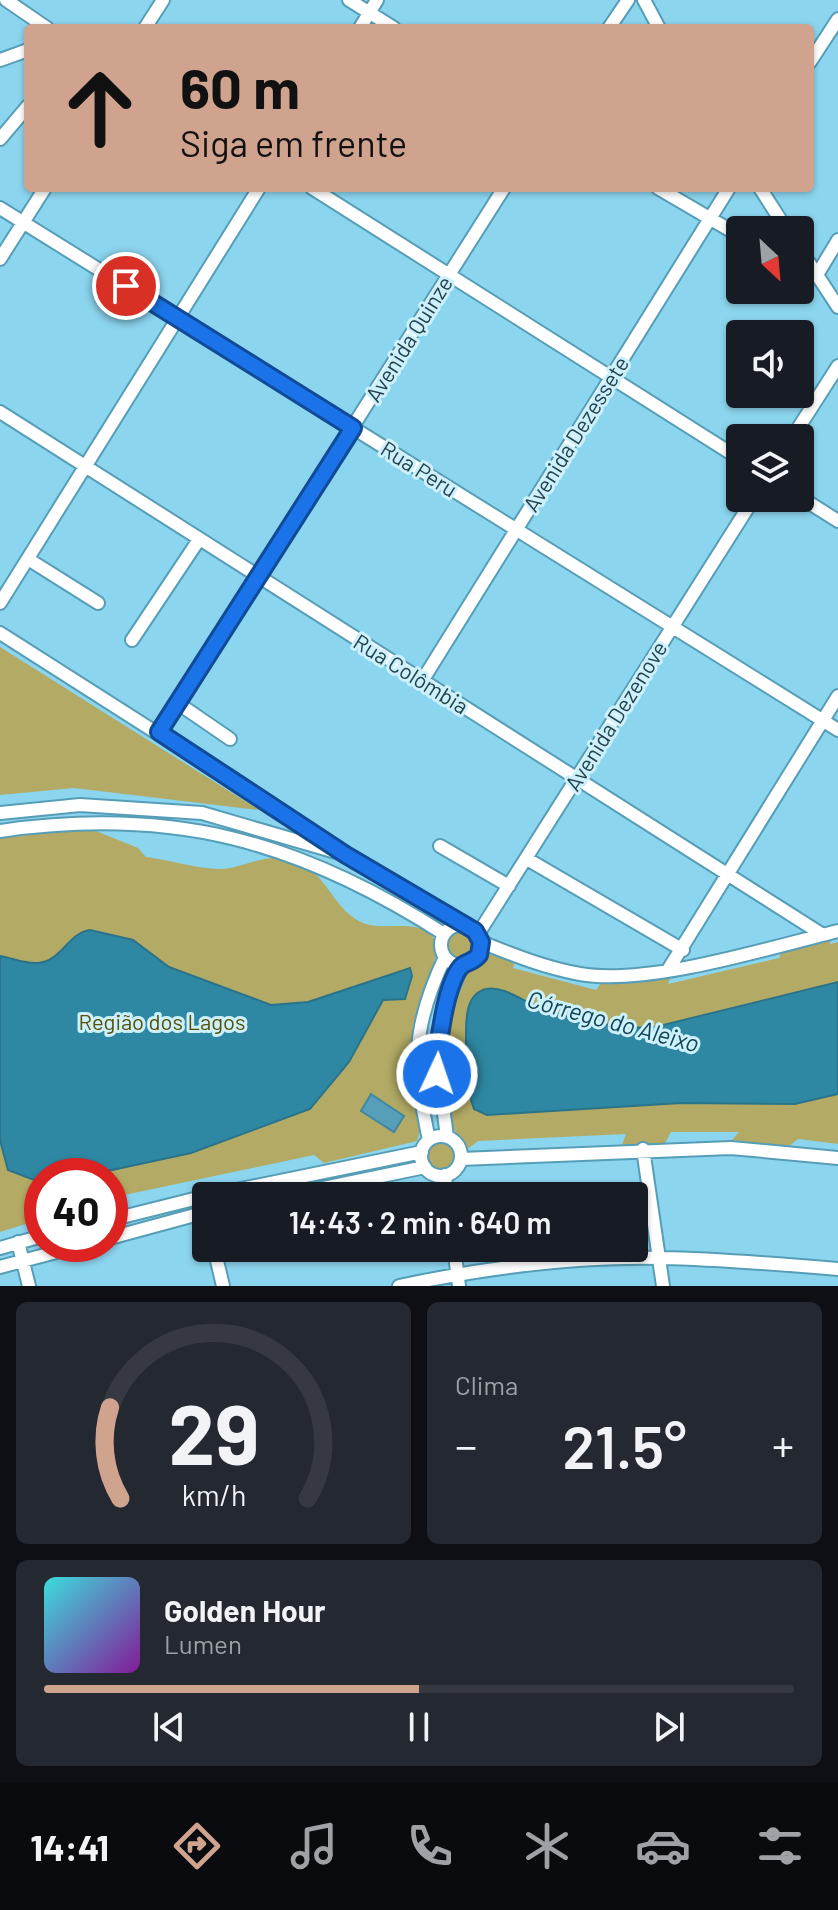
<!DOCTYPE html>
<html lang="pt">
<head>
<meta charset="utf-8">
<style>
	:root { --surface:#171b24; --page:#242831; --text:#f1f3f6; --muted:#9ea1a6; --line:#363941; --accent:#d0a38f }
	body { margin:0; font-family:Barlow,sans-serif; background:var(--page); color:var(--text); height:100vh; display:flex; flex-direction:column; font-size:30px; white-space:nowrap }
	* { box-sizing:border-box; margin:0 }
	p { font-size:26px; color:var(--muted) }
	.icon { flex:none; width:44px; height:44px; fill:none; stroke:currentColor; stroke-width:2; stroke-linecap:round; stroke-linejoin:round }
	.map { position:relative; height:1286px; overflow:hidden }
	.sheet { display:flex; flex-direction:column; gap:16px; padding:16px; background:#0d0f14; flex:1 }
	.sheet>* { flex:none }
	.hud { position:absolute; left:24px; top:24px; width:790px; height:168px; border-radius:8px; box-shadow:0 2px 6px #0004; background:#d0a38f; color:#111; overflow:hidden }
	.needle { width:52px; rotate:154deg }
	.controls { position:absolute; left:726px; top:216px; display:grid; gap:16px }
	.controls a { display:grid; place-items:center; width:88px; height:88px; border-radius:8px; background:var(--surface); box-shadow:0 2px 6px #0004; font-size:40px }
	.speed { position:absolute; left:24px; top:1158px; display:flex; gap:16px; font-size:40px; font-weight:700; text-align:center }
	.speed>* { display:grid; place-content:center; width:104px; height:104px; border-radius:50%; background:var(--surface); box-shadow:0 2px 6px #0004; line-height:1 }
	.speed .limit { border:12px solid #d22; background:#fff; color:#111 }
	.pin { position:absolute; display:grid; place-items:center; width:68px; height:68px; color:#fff; margin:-34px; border:4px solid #fff; border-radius:50%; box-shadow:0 2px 8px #0007 }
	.me { position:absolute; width:88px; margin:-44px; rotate:3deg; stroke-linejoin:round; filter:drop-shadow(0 0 6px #0008) }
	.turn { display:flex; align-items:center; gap:28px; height:168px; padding:0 24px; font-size:36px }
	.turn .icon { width:104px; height:104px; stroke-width:2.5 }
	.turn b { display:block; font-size:56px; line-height:68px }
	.big { font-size:60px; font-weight:600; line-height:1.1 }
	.sheet .card { flex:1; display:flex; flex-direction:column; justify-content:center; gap:12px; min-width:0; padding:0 28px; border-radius:12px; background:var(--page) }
	.sheet .dial { align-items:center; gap:0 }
	.dial svg { height:208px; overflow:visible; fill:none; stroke:var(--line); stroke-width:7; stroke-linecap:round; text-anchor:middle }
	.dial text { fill:var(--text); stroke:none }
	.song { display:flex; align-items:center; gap:24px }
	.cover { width:96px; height:96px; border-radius:12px; background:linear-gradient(135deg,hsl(180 70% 55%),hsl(290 70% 35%)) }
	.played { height:8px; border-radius:4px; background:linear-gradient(90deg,var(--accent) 50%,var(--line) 50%) }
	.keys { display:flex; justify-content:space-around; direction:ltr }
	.heat { display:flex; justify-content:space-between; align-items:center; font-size:44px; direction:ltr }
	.sheet .tiles { flex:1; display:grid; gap:16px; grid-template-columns:1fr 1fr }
	.card:last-child { grid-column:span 2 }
	.trip { position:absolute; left:192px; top:1182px; width:456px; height:80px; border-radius:8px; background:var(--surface); box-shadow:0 2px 6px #0004; font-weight:600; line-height:80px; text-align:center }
	.dock { display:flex; height:128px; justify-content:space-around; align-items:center; background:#090b0e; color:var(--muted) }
	.dock .icon { width:56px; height:56px }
	.dock .active { color:var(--accent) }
	.dock b { font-size:36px; color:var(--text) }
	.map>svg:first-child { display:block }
	.green { fill:#b3ab65 }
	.water { fill:#2e88a3; stroke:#2b7389; stroke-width:2 }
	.building { fill:#579fb8; stroke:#3f88a0; stroke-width:2 }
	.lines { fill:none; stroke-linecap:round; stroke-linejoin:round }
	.minor-casing { stroke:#569eb7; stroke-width:16 }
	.minor { stroke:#fff; stroke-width:12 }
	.route-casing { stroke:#114b97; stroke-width:20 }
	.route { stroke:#1a73e8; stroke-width:14 }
	.labels { text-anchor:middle; stroke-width:6; stroke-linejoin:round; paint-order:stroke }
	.street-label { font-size:22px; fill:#23424c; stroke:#cdf0fd }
	.park-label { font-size:22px; fill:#585004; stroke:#cdf0fd }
	.water-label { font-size:24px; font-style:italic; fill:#124554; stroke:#cdf0fd }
</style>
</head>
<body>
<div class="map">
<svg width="838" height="1286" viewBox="0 0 838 1286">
	<rect width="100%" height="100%" fill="#8cd5ef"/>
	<path class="green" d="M0,647L259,810L74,788L0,795Z
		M91,829L138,848L146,857C169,860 194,868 218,869C239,870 263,853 290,859C327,867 331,912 366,924C387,931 429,916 436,944C439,961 415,1014 414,1039C413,1051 412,1063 412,1075C414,1094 424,1124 417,1141L324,1163L314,1155L110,1198V1176H42V1219L0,1232V836Z
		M447 945a14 14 0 1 1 28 0a14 14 0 1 1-28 0Z
		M831,937L830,944L838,942V1144L798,1139L788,1147L732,1140L739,1132H671L665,1143L622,1145L626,1134L478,1141L465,1151C462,1143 457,1137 454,1129C438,1079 439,1016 467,970C473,961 483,958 488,948L516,959L513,968L596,990L603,980L672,973L668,984L779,958L783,949Z
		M427 1156a14 14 0 1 1 28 0a14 14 0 1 1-28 0Z"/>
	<path class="water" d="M90,930L133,940L169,967L271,1005L308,1002L410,968L412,976L405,999L383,1000L349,1062L310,1109L191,1153L103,1172L42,1176L34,1180L8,1170L0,1140V956C13,958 24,964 38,963C62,961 68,933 90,930Z
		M838,982V1094L795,1104L681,1103L487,1115L474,1109C465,1086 466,1061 466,1036C466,1021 465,994 486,989C504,985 525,1003 543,1009C577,1020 616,1028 651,1028Z"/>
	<path class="building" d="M371,1094L404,1116L394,1132L361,1111Z"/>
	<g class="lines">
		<g class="minor-casing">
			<path id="minor" d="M6,0L47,28
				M349,0L394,28
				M644,0L659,28
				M145,28L163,0
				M360,28L377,0
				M609,28L628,0
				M0,60L28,50
				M810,62L838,19
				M0,139L28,106
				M312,188L740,459
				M658,188L740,236
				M760,188L787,230
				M0,208L838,730
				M800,249L838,307
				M0,259L45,188
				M800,268L817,275L838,240
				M0,412L823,935
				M792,438L838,366
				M800,497L838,521
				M28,559L98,603
				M0,603L259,188
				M0,633L334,846
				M132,640L198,541
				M422,681L729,188
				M179,704L230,739
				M159,732L504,188
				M0,813L80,805L202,813L346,855L462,925
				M0,831C172,806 299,841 444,934
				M440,846L509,886
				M527,859L683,950
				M441 945a20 20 0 1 1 40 0a20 20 0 1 1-40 0Z
				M478,934L754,498
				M481,942C513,955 546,968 580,974C648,986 768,948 838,931
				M668,970L838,696
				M421 1156a20 20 0 1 1 40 0a20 20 0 1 1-40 0Z
				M447,1137L436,1053L443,1013L462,965
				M429,1140C413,1064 411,1029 445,957
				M643,1149L663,1286
				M461,1159L731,1148L838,1158
				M445,1175L447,1196
				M207,1196L422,1152
				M285,1196L425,1167
				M110,1220L206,1196
				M110,1238L206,1212
				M18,1242L29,1286
				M0,1248L42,1236
				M214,1248L223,1286
				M454,1248L459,1286
				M0,1267L86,1244
				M399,1286C484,1268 573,1256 661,1258C720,1259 779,1264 838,1269"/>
		</g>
		<use href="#minor" class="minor"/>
	</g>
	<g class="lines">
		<g class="route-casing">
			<path id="route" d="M126,286L353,428L159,732L346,855L475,931L481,942L479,955C473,962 469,961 463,965C446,977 436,1053 437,1074"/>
		</g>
		<use href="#route" class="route"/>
	</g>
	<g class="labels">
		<g class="street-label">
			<text transform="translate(409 339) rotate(-58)" y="8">Avenida Quinze</text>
			<text transform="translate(576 434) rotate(-58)" y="8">Avenida Dezessete</text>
			<text transform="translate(419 469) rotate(32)" y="8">Rua Peru</text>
			<text transform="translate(411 674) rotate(32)" y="8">Rua Colômbia</text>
			<text transform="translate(616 716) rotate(-58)" y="8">Avenida Dezenove</text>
		</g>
		<g class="park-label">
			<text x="162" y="1030">Região dos Lagos</text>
		</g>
		<g class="water-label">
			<text transform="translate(613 1022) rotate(15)" y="8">Córrego do Aleixo</text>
		</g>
	</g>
</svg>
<div class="controls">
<a><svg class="needle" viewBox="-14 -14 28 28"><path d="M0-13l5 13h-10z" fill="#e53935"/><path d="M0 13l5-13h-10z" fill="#9ea1a6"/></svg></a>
<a><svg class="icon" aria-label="sound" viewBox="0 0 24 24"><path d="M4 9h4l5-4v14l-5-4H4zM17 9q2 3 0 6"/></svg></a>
<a><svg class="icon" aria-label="layers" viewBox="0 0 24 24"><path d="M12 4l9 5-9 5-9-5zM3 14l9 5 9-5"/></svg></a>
</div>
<div class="speed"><div class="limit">40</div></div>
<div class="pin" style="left:126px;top:286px;background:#d93025"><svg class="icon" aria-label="arrive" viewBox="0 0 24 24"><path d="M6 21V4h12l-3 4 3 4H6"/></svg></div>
<svg class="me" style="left:437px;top:1074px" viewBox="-20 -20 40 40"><circle r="17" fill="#1a73e8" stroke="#fff" stroke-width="3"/><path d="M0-11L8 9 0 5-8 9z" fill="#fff"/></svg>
<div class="trip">14:43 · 2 min · 640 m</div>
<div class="hud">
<div class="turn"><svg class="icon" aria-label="ahead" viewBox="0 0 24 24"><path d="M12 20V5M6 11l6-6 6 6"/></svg><div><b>60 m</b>Siga em frente</div></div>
</div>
</div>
<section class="sheet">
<div class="tiles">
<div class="card dial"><svg viewBox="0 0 100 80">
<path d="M14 69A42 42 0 1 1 86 69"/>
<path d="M14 69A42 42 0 0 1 10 34" stroke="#d0a38f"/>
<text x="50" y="56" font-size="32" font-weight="700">29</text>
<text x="50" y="72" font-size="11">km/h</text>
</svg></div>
<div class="card"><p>Clima</p>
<div class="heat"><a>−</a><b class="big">21.5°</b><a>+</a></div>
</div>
<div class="card">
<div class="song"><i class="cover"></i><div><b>Golden Hour</b><p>Lumen</p></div></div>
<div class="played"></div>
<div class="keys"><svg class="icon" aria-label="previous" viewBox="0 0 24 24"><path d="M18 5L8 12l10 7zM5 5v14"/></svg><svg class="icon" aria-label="pause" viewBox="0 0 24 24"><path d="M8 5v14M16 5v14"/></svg><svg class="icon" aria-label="next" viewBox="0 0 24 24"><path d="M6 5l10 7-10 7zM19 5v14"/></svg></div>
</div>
</div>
</section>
<nav class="dock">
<b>14:41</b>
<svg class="icon active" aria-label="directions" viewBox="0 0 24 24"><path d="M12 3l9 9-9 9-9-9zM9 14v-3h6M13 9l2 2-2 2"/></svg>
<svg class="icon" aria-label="music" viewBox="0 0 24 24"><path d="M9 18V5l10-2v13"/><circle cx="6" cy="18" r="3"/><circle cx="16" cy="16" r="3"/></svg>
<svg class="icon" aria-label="phone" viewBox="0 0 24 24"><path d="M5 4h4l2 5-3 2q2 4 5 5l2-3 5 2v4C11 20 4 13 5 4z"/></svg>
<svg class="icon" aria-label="climate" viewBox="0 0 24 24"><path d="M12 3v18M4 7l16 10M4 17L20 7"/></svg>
<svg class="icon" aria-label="car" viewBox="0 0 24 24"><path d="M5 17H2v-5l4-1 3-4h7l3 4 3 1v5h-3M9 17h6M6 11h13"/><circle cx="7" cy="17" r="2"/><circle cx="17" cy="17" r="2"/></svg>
<svg class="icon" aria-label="filters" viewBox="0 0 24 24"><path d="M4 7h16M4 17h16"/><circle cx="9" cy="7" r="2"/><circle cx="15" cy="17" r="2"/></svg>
</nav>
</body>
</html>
